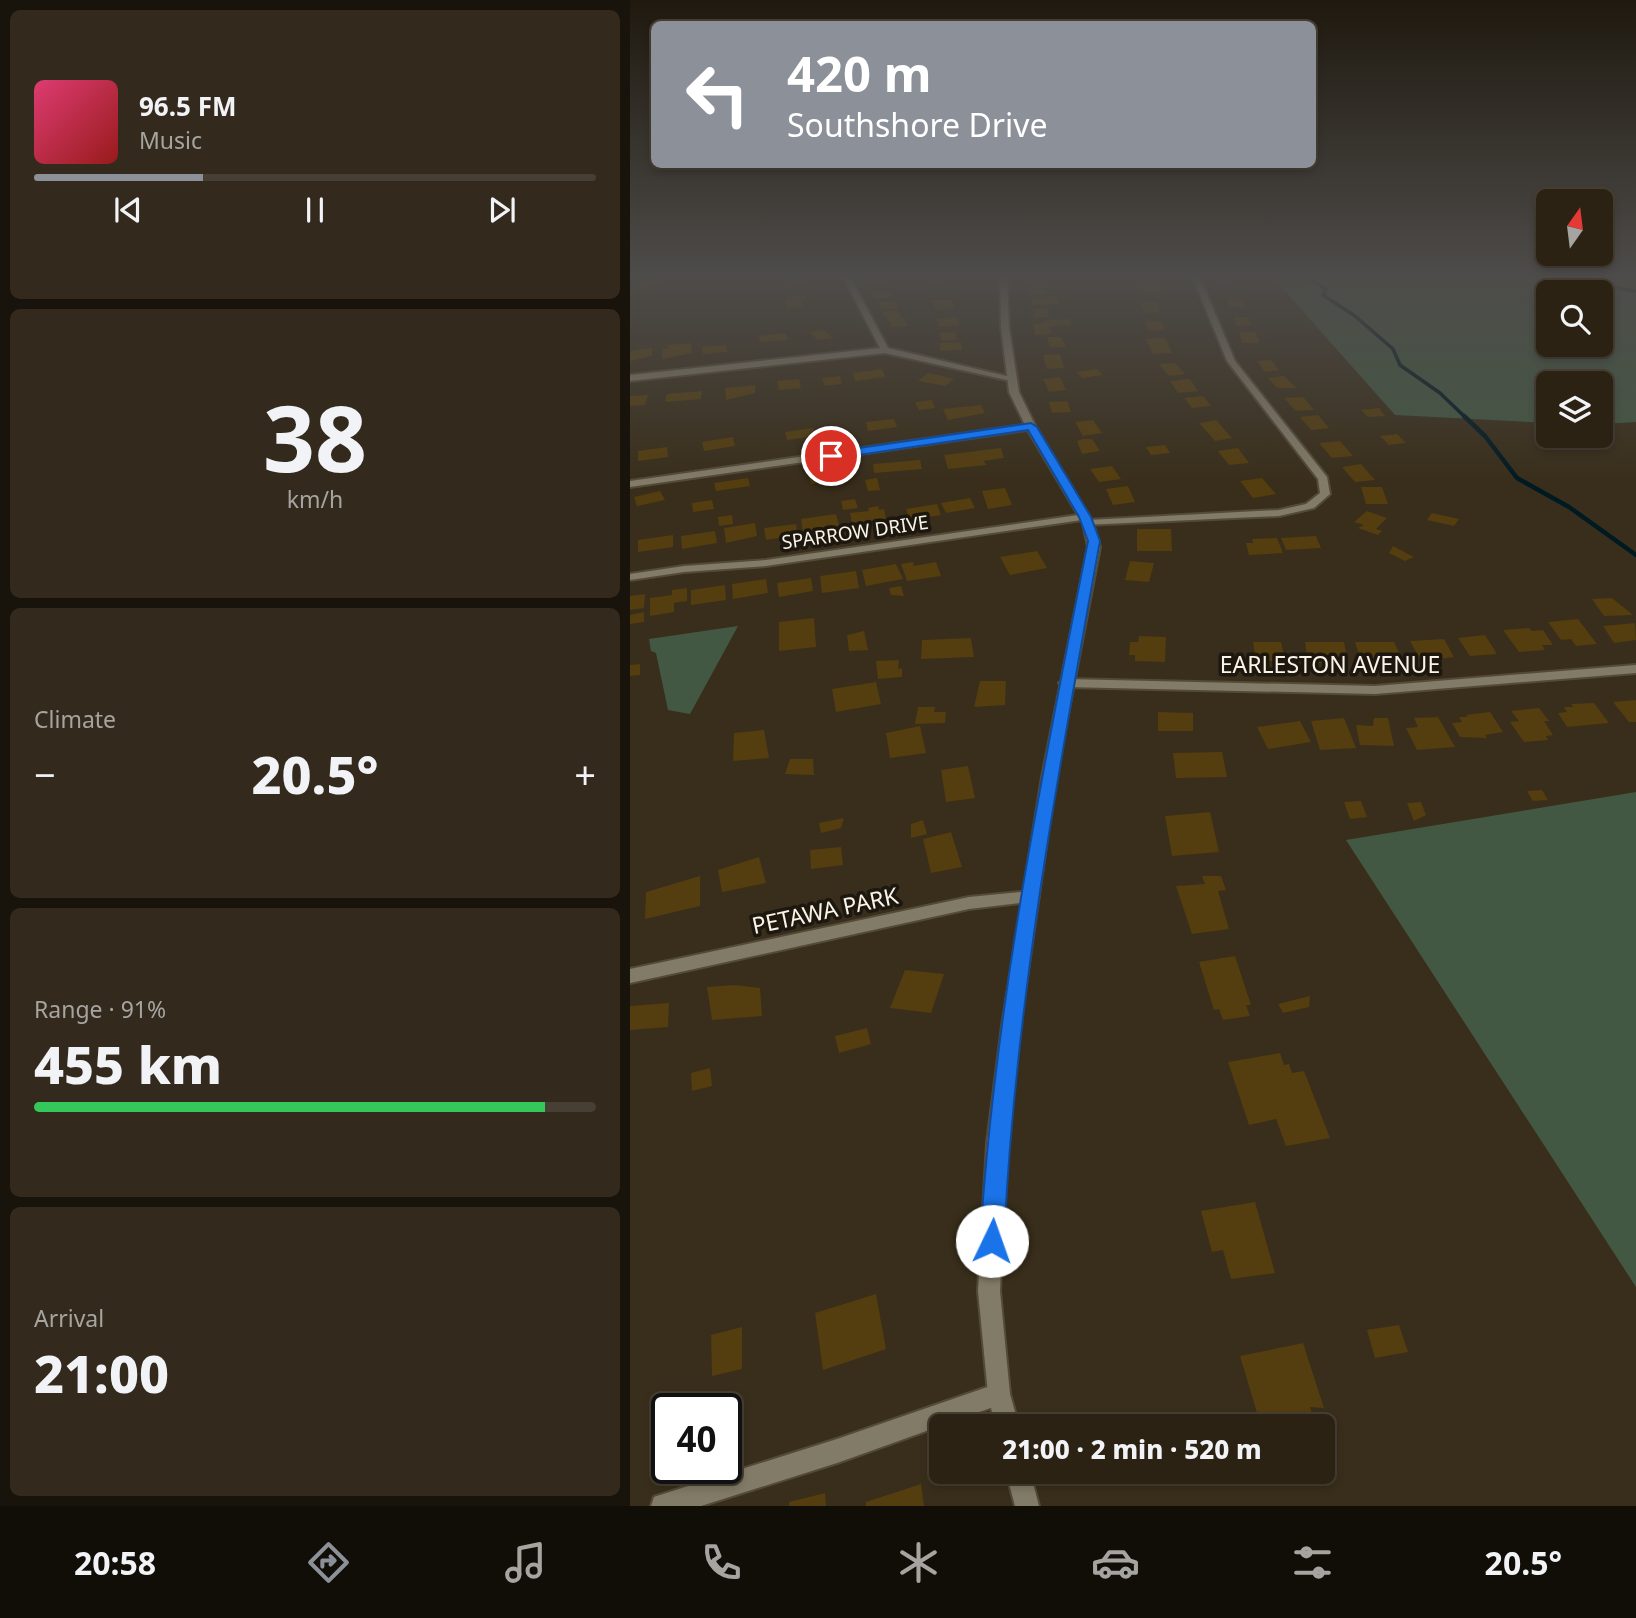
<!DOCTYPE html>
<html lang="en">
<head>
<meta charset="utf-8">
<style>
	:root { --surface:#2b2214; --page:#332a1d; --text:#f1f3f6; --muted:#a6a4a0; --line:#473f34; --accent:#8c9099 }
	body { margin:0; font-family:"Noto Sans",sans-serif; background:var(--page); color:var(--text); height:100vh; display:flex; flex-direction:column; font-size:26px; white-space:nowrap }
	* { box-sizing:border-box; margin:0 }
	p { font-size:23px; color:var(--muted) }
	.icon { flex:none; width:38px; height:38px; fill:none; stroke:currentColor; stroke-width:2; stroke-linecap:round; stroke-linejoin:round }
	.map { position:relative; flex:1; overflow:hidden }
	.sheet { display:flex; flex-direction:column; gap:10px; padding:10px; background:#18130b; width:630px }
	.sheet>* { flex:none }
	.guide { position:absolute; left:21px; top:21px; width:665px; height:147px; border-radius:10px; box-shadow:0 4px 10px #0003,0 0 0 2px var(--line); background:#8c9099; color:#fff; overflow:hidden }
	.needle { width:46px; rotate:14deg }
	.fabs { position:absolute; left:906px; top:189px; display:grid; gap:14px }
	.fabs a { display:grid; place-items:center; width:77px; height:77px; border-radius:10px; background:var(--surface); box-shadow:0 4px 10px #0003,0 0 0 2px var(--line); font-size:35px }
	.speed { position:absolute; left:21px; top:1393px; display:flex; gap:14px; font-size:35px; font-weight:700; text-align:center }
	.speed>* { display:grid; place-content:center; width:91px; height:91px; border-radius:50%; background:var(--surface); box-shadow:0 4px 10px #0003,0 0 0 2px var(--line); line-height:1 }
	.speed .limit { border:4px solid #111; border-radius:10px; background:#fff; color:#111 }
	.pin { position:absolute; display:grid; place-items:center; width:60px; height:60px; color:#fff; margin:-30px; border:4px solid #fff; border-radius:50%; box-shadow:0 2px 7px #0007 }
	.me { position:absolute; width:77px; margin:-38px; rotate:3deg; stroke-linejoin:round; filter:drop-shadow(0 0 5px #0008) }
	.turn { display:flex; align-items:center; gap:24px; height:147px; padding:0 21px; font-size:32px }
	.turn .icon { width:91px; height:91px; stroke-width:2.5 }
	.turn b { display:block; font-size:49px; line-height:60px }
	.big { font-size:52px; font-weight:800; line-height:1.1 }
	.sheet .card { flex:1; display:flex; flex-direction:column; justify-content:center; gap:10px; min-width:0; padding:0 24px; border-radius:10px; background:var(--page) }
	.sheet .dial { align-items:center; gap:0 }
	.dial b { font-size:91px; line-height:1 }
	.song { display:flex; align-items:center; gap:21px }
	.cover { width:84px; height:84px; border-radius:10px; background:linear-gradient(135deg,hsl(340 70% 55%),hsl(0 70% 35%)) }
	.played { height:7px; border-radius:4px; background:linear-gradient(90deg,var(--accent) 30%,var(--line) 30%) }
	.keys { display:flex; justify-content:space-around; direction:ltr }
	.heat { display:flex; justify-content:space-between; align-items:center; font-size:38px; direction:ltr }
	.charge { height:10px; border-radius:5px; background:linear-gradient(90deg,#34c759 91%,var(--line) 0) }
	.trip { position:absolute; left:299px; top:1414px; width:406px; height:70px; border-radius:10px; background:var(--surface); box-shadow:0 4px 10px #0003,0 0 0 2px var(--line); font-weight:800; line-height:70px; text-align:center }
	.tabs { display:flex; height:112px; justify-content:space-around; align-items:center; background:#110e08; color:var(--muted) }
	.tabs .icon { width:49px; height:49px }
	.tabs .selected { color:var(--accent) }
	.tabs b { font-size:32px; color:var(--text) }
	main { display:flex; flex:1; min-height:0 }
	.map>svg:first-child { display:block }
	.green { fill:#435843; fill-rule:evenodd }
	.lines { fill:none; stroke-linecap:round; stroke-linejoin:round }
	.stream-far1 { stroke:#001a22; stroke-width:3.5 }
	.stream { stroke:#001a22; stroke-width:4.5 }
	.building { fill:#543d0f }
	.minor-casing { stroke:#544a38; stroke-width:4 }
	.tertiary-casing { stroke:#544a38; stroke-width:4 }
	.minor { fill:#827b67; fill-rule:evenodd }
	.tertiary { fill:#827b67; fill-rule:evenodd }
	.route { fill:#1a73e8; stroke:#114b97; stroke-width:2 }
	.labels { text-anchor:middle; stroke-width:7; stroke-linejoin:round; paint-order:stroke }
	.far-street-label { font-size:19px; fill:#faf3e8; stroke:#1c170f }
	.street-label { font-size:23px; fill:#faf3e8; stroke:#1c170f }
</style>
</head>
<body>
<main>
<section class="sheet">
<div class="card">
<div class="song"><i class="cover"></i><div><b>96.5 FM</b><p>Music</p></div></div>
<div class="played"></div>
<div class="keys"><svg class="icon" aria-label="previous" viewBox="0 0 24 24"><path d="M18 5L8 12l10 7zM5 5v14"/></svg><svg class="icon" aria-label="pause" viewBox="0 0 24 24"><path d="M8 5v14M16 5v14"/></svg><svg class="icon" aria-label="next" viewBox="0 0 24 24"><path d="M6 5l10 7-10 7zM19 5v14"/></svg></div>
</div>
<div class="card dial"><b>38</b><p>km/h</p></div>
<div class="card"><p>Climate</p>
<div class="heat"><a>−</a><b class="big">20.5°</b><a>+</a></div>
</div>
<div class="card"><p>Range · 91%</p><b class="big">455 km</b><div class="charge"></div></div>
<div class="card"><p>Arrival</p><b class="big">21:00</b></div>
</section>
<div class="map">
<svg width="1006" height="1506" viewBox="0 0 1006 1506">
	<rect width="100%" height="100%" fill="#392e1b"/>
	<path class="green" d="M639,273H1006V422L971,424V383H919V423L765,415ZM919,292H971V345H919Z
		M108,626L60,714L38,710L26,653L21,651L19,639Z
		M1006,792V1287L716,840Z"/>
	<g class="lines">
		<path class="stream-far1" d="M675,273L678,278L696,289L693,295L725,316L763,349L770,365L810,393L836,418
			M900,273L1006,291"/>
		<path class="stream" d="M834,416L855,436L887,478L939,507L1006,555"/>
	</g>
	<path class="building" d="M300,273H313L317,280L303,282Z
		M407,273L411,280L397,282L393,274Z
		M599,273L602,282L587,283L584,274Z
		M249,274L255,282L238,283L235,275Z
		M19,278H33L27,286H32L26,289H8Z
		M174,279L175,289L159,291L157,281Z
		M526,284L530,292L514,293L511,285Z
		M412,285L415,293L400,295L397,286Z
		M258,290L262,297L245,299L241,292Z
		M174,296L176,300L171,301L172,307L156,309L155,298Z
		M427,296L429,304L402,305V298Z
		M597,298H613L616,307H600Z
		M321,299L325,308L306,310L302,300Z
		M265,301L269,308L251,310L248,303Z
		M527,302L530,312L514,313L511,303Z
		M417,308L419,317H404L403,309Z
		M267,310L271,318H274L278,326L263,327L252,312Z
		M326,317L330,325L309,327L306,319Z
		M604,317H618L621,325L606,326Z
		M440,319L441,325L419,326L421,334L405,335L403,324L416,323V320Z
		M531,321L536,330L519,331L515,322Z
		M194,330L203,338L188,340L180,332Z
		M325,332L327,340L312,341L309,333Z
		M609,332H626L629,343H612Z
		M156,333L158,340L130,342L129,336Z
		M417,337H431L436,347H420Z
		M535,338L542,353L523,354L516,339Z
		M331,342L332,350L310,351V343Z
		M61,343L62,353L32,359V349L38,348L37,345Z
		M96,345L97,352L73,354L72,347Z
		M22,348V356L0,361V351Z
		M430,354L434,368L417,369L413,355Z
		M641,360L649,370L635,372L627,361Z
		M545,363L555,374L539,376L529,364Z
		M252,369L255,377L225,381L223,373Z
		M467,369L473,375L452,378L447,372Z
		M298,373L313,376L324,379L315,386L288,381Z
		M210,376L212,384L195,386L192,378Z
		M654,376L667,388H647L638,378Z
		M430,377L436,390L419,392L413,379Z
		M169,379L171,388L149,390L147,381Z
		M560,379L568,391L548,393L540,381Z
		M125,385V393L96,400L95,388Z
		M72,391L71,399L35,402L37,394Z
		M18,395L15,405L0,406V396Z
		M573,396L581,406L562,408L554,398Z
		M673,397L684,410L666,411L654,398Z
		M302,400L305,408L289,410L285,402Z
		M437,401L441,412L422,413L419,402Z
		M351,405L355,413L318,420L313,409Z
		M749,408L755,416L738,417L731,410Z
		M688,415L699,428L681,430L670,417Z
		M264,419L267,427L238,431L236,422Z
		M463,420L472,433L453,436L445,422Z
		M586,420L602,438L585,441L569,423Z
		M183,428L185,436L157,440L155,432Z
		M767,434L776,443L759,445L750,436Z
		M103,437L105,446L74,451L72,442Z
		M453,439H462L470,451L452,454L447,441Z
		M710,441L723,456L702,458L689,443Z
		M535,445L540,453L521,455L516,447Z
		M37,447L38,457L8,461V451Z
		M371,448L374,458L353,461L357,465L318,469L314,455Z
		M608,448L619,463L599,465L588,451Z
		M290,460L292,469L244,473L243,464Z
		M731,464L745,480L725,482L712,467Z
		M217,466L221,479L181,484L178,472Z
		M482,466L491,479L469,482L460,469Z
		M118,478L120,486L86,491L84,483Z
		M247,478L250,490L238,491L235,480Z
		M632,478L646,494L623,498L610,481Z
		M498,486L505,502L483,505L476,489Z
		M731,487H752L758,504H736Z
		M375,488L382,505L358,509L352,491Z
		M30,491L35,500L7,506L4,497Z
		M340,498L345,508L316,513L311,503Z
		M225,499L228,508L213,510L211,501Z
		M82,500L84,509L63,512L62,503Z
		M307,504L311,515L280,520L276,509Z
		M248,506L249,510L254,509L256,519L222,524L220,513L239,511L238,508Z
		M737,511L757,518L746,529L752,531L748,535L728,528L734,525L724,522Z
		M802,513L829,519L824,526L797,520Z
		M206,514L210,529L173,533L171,519Z
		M102,515L103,524L89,526L88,517Z
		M125,523L127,536L96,543L94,528Z
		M166,524L168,535L136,540L134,528Z
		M507,529H541L542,551H507Z
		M85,531L87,543L52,549L51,536Z
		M43,535V547L8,552V540Z
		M686,536L691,548L656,550L651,538Z
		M647,538L653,553L619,555L616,543H623L622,539Z
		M763,546L784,557L775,561L759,553Z
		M407,551L417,568L380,575L370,557Z
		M500,561L524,563L519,582L495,580Z
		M283,562L284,566L306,562L311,576L277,581L271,564Z
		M266,564L273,579L236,586L232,570Z
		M226,571L229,588L192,593L190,576Z
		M181,578L183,591L149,597L147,583Z
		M136,579L138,593L103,599L102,584Z
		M95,585L96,600L61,605V590Z
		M271,586L274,596L261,595L259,588Z
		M57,588V601L44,603V612L20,616V598L42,595V590Z
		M15,594L14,608L0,610V596Z
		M982,598L1003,615L974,616L962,599Z
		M14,612V622L0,624V615Z
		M184,618L186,647L149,651V622Z
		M948,619L967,644L946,646L941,639L931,640L918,622Z
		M1005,623L1006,640L984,643L973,626Z
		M899,628L902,631L913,630L923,645H912L915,650L889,652L873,630Z
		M234,631L238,650L219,651L217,635Z
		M855,635L867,654L840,656L828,638Z
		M509,636L536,637L535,662L505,661V655H499L500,642H508Z
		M341,638L344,657L291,659L292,640Z
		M814,639L824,657L791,661L780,641Z
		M623,642H651L655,661H626Z
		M675,642H714L718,663H678Z
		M725,642H764L773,661H731Z
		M269,660L268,669L272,668V677L248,679L246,661Z
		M10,664V675L0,676V665Z
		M350,681H376L375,705L344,707Z
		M246,682L251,704L206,712L202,689Z
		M1006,700V722H999L983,702Z
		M964,703L979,723L937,727L928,713L937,712L934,707H944L941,704Z
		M288,707H305L304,712H316L315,723L285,724Z
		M909,708L919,721H914L923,735L916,736L918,740L894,742L880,722L889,721L881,711Z
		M528,712L563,713V731H528Z
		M860,712L873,732L855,735L857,738L830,737L822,723L832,722L829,717H838L836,715Z
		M808,717L825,747L787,750L776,728L788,727L784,718Z
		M714,718L726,748L690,750L681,721Z
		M744,718H758L764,746L730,745L726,725L743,726Z
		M670,721L681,742L638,749L627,727Z
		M290,726L296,753L260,758L256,733Z
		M134,730L139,758L103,761L104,733Z
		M592,752L597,777L546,778L543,753Z
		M160,759H183L184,775L155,774Z
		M338,766L345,798L316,802L311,770Z
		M912,790L918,800L903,801L897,791Z
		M731,801L737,817L720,819L714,802Z
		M791,802L796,815L784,821L777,803Z
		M580,812L589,852L542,856L535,816Z
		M214,818L211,828L191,833L189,823Z
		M293,820L297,834L281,838V824Z
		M321,832L332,867L301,873L293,839Z
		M211,847L213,865L181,869L180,850Z
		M129,857L136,883L92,892L88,870Z
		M70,876V906L15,919L16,892Z
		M572,876H591L596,890L588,891L599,929L562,934L546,886L575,884Z
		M605,956L621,1005H616L620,1016L593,1020L589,1009L584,1010L569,962Z
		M275,970L314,974L301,1013L260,1008Z
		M104,985L130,988L132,1016L82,1020L77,987Z
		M680,996L679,1007L653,1013L648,1004Z
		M39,1003L38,1027L0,1030V1006Z
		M237,1028L241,1044L209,1053L205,1036Z
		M650,1053L654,1065L659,1064L662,1073L674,1071L700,1138L656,1146L646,1119L619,1125L598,1062Z
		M80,1068L82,1086L62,1091L61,1073Z
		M625,1202L645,1273L601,1279L593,1250L582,1252L571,1211Z
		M246,1294L256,1349L193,1370L185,1313Z
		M769,1325L778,1352L745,1358L737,1330Z
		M112,1327V1369L82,1376L81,1335Z
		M673,1343L694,1408L680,1407L686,1426H631L610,1356Z
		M291,1484L294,1506H236V1502Z
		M195,1493L196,1506H159V1502Z"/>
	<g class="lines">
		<g class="minor-casing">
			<path id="minor" d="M211,273H218L258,348L385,378L381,381L255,353L0,381V375L250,348Z
				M561,273H568L605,361L697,477L700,494L684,508L649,516L454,525V521L458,520L649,510L676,504L690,493L688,479L597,361Z
				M401,424L404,425V429L0,487V481Z
				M455,514L459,515V519L136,566L54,572L0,580V574L54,566L136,560Z
				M1006,665V673L745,694L436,687L429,683L436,679L745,686Z
				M401,891L407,893L409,897L407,901L339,909L0,983V969L339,897Z
				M369,1383L377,1386L380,1394L377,1402L369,1405L207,1463L71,1506H21L24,1497L33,1494L207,1439Z"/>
		</g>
		<g class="tertiary-casing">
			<path id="tertiary" d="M370,273H377L379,327L389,392L406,427L463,523L470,547L426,777L390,1026L377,1143L370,1291L380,1394L389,1426H365L358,1394L348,1291L357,1143L372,1026L412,777L458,547L453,523L396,427L379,392L371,327Z
				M376,1472H400L409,1506H385Z"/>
		</g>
		<use href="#minor" class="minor"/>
		<use href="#tertiary" class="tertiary"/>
	</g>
	<linearGradient id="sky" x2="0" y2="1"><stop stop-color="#1f190f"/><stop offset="0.57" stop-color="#4e4c4a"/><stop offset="1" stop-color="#4e4c4a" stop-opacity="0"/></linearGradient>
	<rect width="1006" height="483" fill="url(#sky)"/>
	<path class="route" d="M401,423L407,427L461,517L470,541C428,773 385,1005 374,1241L370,1249L362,1253L354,1249L350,1241C365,1005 412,773 458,541L449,517L398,430L201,459L195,456L201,452Z"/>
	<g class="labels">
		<g class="far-street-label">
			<text transform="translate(225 532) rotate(-8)" y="7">SPARROW DRIVE</text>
		</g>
		<g class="street-label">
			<text x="700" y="673">EARLESTON AVENUE</text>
			<text transform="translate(195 911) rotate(-12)" y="8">PETAWA PARK</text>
		</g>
	</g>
</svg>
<div class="fabs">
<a><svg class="needle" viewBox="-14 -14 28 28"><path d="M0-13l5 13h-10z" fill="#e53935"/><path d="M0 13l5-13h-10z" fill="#a6a4a0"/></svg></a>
<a><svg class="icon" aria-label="search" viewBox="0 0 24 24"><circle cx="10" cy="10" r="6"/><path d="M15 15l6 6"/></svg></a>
<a><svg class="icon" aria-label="layers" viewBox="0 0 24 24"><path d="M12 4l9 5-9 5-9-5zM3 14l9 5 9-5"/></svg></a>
</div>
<div class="speed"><div class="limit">40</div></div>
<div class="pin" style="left:201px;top:456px;background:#d93025"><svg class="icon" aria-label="arrive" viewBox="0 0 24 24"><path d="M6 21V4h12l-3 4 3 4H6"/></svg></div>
<svg class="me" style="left:362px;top:1241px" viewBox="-20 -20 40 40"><circle r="19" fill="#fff"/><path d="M0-13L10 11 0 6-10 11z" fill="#1a73e8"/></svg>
<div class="trip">21:00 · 2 min · 520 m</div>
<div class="guide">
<div class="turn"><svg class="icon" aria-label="left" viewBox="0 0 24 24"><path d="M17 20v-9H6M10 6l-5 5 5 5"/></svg><div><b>420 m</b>Southshore Drive</div></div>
</div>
</div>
</main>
<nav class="tabs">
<b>20:58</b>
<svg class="icon selected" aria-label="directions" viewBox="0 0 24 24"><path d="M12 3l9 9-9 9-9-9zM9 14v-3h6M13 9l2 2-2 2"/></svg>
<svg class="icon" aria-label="music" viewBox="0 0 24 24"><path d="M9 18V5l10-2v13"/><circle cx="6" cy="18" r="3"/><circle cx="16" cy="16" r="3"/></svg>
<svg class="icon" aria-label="phone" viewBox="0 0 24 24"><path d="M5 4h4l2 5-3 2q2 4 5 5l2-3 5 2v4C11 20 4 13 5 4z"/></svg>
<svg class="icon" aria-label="climate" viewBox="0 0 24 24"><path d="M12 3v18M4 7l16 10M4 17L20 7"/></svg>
<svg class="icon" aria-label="car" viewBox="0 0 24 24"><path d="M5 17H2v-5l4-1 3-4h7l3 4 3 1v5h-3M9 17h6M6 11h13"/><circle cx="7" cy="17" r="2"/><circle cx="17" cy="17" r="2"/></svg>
<svg class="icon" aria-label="filters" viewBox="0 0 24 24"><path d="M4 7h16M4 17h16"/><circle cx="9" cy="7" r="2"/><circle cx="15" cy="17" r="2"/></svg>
<b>20.5°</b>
</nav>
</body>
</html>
